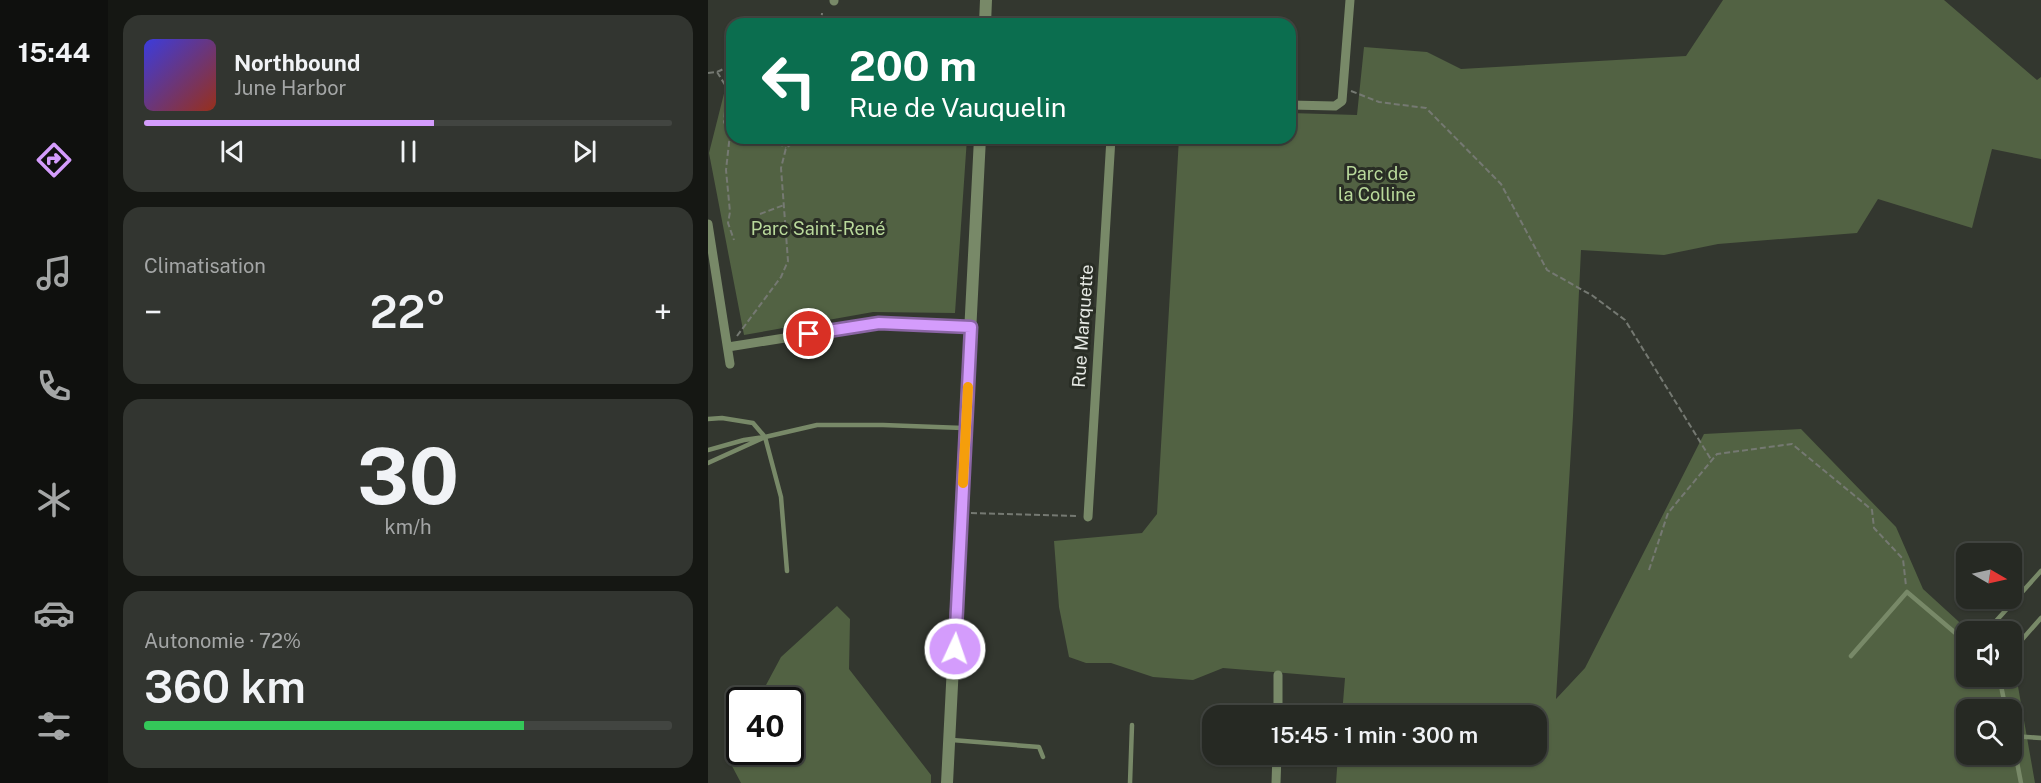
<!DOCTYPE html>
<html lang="fr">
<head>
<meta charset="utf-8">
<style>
	:root { --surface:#262923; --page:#323530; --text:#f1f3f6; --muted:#a4a6a6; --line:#424541; --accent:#d49cfc }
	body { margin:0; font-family:"Public Sans",sans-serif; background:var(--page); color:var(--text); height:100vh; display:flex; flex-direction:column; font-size:22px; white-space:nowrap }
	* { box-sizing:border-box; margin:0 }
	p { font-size:20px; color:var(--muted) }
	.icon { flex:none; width:33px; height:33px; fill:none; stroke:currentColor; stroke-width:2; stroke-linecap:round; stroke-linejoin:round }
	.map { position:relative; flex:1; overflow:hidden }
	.side { display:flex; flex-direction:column; gap:15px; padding:15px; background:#151713; width:600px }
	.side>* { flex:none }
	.guide { position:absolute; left:18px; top:18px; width:570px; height:126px; border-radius:18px; box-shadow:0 2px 4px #0004,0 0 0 2px var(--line); background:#0b6e4f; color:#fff; overflow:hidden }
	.needle { width:39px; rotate:99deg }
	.fabs { position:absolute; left:1248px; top:543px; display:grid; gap:12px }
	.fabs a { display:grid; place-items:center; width:66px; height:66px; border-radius:12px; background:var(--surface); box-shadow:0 2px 4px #0004,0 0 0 2px var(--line); font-size:30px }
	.speed { position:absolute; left:18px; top:687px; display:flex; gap:12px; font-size:30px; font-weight:700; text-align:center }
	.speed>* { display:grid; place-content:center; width:78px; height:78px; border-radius:50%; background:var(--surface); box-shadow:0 2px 4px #0004,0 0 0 2px var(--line); line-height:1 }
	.speed .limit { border:3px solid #111; border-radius:9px; background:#fff; color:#111 }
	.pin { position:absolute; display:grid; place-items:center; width:51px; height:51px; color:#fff; margin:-26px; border:3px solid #fff; border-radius:50%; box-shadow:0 2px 6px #0007 }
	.me { position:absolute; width:66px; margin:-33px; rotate:3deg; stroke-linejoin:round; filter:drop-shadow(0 0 4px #0008) }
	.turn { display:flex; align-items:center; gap:21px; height:126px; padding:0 24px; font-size:27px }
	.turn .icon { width:78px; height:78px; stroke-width:2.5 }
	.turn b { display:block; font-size:42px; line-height:51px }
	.big { font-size:45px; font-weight:600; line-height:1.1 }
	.side .widget { flex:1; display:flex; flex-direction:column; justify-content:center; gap:9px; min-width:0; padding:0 21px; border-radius:18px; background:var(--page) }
	.side .dial { align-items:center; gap:0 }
	.dial b { font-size:78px; line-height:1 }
	.song { display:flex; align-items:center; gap:18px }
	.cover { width:72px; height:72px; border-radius:9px; background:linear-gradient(135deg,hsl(240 70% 55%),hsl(10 70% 35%)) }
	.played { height:6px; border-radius:3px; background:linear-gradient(90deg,var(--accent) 55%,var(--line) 55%) }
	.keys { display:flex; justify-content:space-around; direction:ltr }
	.heat { display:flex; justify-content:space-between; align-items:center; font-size:33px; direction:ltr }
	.charge { height:9px; border-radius:4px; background:linear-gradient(90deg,#34c759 72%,var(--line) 0) }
	.trip { position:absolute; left:494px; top:705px; width:345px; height:60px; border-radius:18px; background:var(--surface); box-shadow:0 2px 4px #0004,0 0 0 2px var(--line); font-weight:600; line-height:60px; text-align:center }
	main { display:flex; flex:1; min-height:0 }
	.tabs { display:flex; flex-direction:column; width:108px; justify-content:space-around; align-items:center; background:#0f100e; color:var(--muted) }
	.tabs .icon { width:42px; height:42px }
	.tabs .selected { color:var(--accent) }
	.tabs b { font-size:27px; color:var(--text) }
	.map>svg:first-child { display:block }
	.green { fill:#526243; fill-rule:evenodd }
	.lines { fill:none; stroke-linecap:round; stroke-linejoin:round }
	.path { stroke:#757972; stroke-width:2; stroke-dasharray:6 3; stroke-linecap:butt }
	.service { stroke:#788968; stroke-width:4.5 }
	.minor { stroke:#788968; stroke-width:9 }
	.tertiary { stroke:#788968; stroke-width:12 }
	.route-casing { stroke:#8a65a4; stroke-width:15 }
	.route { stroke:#d49cfc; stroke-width:10 }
	.slow { stroke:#f59e0b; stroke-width:10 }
	.labels { text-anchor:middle; stroke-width:6; stroke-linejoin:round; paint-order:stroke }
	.park-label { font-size:18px; fill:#b9d99b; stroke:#292d25 }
	.street-label { font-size:18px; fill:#e5e8e3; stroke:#292d25 }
</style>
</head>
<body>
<main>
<nav class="tabs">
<b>15:44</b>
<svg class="icon selected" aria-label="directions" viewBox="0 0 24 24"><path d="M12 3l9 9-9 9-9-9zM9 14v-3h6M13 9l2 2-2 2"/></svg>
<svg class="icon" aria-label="music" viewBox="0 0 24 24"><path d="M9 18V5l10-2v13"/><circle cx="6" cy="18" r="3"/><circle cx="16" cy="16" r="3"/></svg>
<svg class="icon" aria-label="phone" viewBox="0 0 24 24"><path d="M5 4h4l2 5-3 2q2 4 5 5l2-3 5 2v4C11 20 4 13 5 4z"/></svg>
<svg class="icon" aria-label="climate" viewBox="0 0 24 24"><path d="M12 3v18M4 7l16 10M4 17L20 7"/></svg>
<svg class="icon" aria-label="car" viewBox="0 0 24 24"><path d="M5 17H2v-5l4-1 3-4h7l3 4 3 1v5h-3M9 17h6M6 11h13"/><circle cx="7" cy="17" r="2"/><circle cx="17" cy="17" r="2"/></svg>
<svg class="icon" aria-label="filters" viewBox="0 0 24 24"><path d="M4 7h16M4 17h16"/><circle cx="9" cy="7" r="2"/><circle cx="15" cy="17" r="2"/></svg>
</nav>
<section class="side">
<div class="widget">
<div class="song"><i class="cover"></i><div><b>Northbound</b><p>June Harbor</p></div></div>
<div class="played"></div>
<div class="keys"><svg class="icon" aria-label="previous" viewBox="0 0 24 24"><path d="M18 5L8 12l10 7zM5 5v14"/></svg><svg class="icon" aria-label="pause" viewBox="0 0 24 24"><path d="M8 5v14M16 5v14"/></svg><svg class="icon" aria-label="next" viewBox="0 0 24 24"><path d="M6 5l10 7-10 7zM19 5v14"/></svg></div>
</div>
<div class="widget"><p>Climatisation</p>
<div class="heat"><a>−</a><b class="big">22°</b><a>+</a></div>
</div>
<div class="widget dial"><b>30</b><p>km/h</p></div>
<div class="widget"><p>Autonomie · 72%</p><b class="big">360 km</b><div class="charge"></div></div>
</section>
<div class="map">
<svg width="1333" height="783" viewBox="0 0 1333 783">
	<rect width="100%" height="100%" fill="#33372f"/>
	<path class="green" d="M1015,0H1236L1329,80L1333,77V159L1284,149L1264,228L1170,199L1149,233L1010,244L956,255L873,250L865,416L848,699L877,668L996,434L1093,429L1188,527L1215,589L1261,631L1258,632V676H1304V671L1308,675L1327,783H628L630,755L828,754V716L634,715L637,678L515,668L485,680L445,677L403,663H378L361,657L351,607L346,541L434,533L449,514L471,138H582V113L649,115L656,47L719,52L753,69L978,56ZM1258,710H1304V754H1258Z
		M24,62V138H259L247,313L165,312L36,335L1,153Z
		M129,606L142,619L141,669L223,775V783H33L24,766L31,746L32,752H82V700H50L73,657Z"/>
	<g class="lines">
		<path class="path" d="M113,24L114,13
			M9,72L24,96
			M0,73L9,72L24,65
			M643,91L671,102L718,108L793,184L839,270L885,296L917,320L1004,461
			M22,134L16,122L17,111L24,106
			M24,134H22L18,170L22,212L20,223L26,240
			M62,138L78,148
			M52,214L76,205
			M29,336L73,277L80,261L73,168L78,148L92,138
			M263,513L371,516
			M941,570L960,513L1009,454L1084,444L1164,510L1166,528L1195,559L1198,586"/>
		<path class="service" d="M0,419L14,418L45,423L57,437L73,497L79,571
			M0,450L36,440L57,437L109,425H175L255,428
			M0,463L55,438
			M1292,632L1288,621L1333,571
			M1304,651L1333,618
			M1143,656L1199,592L1258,642
			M1291,676L1298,710
			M1304,736L1313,783
			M1304,736L1333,738
			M244,740L331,747L335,757
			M422,783L424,725"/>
		<path class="minor" d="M126,1V0
			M582,105L627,106L634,101L642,0
			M0,224L22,364
			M20,347L171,323L263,327
			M380,517L403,138
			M570,675V716
			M568,783L569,754"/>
		<path class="tertiary" d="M277,24L278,0
			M239,783L272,138"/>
	</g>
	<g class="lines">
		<g class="route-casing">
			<path id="route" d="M101,334L171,323L263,327L247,649"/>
		</g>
		<use href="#route" class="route"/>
		<path class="slow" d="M255,483L260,387"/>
	</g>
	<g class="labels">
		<g class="park-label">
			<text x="669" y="180">Parc de<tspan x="669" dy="21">la Colline</tspan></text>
			<text x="110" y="235">Parc Saint-René</text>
		</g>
		<g class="street-label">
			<text transform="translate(375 326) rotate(-86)" y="6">Rue Marquette</text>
		</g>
	</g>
</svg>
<div class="fabs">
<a><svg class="needle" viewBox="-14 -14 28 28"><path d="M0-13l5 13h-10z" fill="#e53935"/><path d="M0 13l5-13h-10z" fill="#a4a6a6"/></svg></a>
<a><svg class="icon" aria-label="sound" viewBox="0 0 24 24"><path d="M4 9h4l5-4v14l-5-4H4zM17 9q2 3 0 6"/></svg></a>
<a><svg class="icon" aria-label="search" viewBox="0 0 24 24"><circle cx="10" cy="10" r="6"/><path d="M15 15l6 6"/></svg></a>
</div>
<div class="speed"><div class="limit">40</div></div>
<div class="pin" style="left:101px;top:334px;background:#d93025"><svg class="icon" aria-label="arrive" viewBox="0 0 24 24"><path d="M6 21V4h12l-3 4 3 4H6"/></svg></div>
<svg class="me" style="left:247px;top:649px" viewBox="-20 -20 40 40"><circle r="17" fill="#d49cfc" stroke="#fff" stroke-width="3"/><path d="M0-11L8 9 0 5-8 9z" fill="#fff"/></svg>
<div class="trip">15:45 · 1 min · 300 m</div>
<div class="guide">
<div class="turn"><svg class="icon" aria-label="left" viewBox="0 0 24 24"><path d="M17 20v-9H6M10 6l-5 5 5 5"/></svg><div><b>200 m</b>Rue de Vauquelin</div></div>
</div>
</div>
</main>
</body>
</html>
